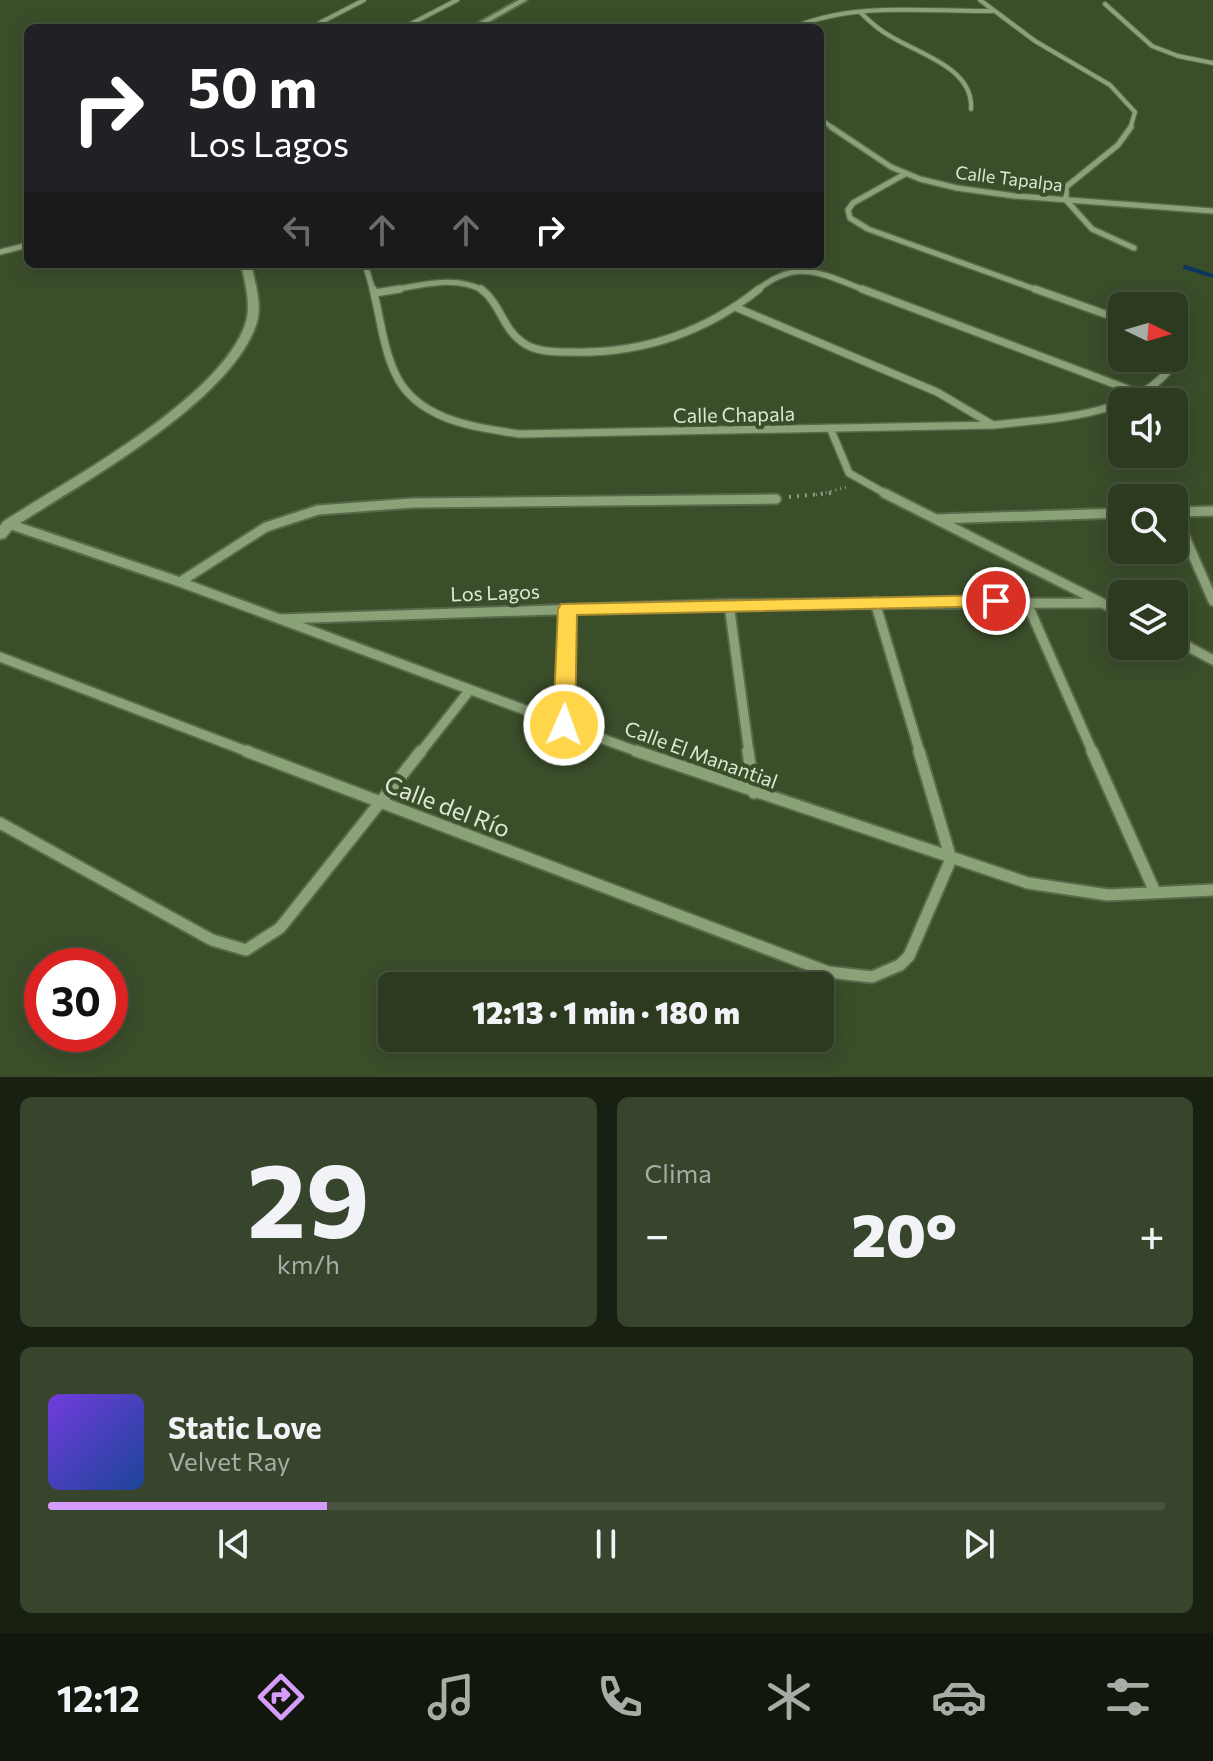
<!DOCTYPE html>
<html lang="es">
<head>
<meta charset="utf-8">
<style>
	:root { --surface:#2c3a20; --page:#38452d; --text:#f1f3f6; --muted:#a6ada5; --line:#48543e; --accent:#d59cfb }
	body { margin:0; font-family:Commissioner,sans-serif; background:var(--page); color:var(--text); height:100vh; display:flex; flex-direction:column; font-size:30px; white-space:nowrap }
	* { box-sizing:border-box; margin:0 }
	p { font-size:26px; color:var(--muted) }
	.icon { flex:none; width:44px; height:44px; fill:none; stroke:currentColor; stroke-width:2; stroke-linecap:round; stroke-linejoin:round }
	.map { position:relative; height:1077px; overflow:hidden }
	.panel { display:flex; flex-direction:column; gap:20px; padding:20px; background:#182012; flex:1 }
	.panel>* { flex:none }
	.guide { position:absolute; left:24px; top:24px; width:800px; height:244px; border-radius:12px; box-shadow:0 4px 20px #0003,0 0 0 2px var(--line); background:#202124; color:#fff; overflow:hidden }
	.needle { width:52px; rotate:95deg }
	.tools { position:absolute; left:1108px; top:292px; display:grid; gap:16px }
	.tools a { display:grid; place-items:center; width:80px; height:80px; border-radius:12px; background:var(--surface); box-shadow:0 4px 20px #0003,0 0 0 2px var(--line); font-size:40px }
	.speed { position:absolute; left:24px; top:948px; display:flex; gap:16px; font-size:40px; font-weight:700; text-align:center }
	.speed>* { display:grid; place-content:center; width:104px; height:104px; border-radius:50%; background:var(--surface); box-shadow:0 4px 20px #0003,0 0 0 2px var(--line); line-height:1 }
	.speed .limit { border:12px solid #d22; background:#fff; color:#111 }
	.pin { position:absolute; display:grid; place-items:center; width:68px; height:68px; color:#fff; margin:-34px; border:4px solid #fff; border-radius:50%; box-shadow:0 2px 8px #0007 }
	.me { position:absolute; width:88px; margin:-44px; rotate:2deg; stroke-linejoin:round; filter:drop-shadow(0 0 6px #0008) }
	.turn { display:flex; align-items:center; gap:28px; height:168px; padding:0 32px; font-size:36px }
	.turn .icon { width:104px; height:104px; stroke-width:2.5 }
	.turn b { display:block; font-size:56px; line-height:68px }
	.lanes { display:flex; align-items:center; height:76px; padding:0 32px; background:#0003; justify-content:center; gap:40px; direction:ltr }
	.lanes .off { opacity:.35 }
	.big { font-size:60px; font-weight:800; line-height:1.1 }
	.panel .widget { flex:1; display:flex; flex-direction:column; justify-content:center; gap:12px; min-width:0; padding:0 28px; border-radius:12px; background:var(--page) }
	.panel .dial { align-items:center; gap:0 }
	.dial b { font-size:104px; line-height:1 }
	.song { display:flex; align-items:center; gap:24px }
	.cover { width:96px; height:96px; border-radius:12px; background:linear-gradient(135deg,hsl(260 70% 55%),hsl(220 70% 35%)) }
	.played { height:8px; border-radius:4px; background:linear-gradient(90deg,var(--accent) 25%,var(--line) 25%) }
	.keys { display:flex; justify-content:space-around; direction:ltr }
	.heat { display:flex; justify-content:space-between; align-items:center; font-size:44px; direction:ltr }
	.panel .tiles { flex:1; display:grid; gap:20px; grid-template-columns:1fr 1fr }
	.widget:last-child { grid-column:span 2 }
	.trip { position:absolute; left:378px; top:972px; width:456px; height:80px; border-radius:12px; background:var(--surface); box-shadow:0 4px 20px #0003,0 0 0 2px var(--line); font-weight:800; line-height:80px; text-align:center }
	.tab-bar { display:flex; height:128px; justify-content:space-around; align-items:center; background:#12170d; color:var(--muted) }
	.tab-bar .icon { width:56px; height:56px }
	.tab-bar .on { color:var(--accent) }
	.tab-bar b { font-size:36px; color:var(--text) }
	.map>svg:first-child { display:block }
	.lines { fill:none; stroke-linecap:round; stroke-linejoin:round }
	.stream { stroke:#0b365e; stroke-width:4 }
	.minor-far4-casing { stroke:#5a694a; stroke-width:6 }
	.minor-far3-casing { stroke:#5a694a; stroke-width:8 }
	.minor-far2-casing { stroke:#5a694a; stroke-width:10 }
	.minor-far1-casing { stroke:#5a694a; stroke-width:13 }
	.minor-casing { stroke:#5a694a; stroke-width:15 }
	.tertiary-casing { stroke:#5a694a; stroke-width:4 }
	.path-far1 { stroke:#8c9c7f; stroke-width:3; stroke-dasharray:1 4; stroke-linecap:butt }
	.path { stroke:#8c9c7f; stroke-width:4; stroke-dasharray:2 6; stroke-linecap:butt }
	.minor-far4 { stroke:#8ba178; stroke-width:4 }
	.minor-far3 { stroke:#8ba178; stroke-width:5 }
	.minor-far2 { stroke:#8ba178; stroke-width:7 }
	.minor-far1 { stroke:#8ba178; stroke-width:9 }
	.minor { stroke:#8ba178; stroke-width:11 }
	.tertiary { fill:#8ba178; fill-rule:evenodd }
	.route { fill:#ffd54a; stroke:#a68a30; stroke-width:2 }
	.labels { text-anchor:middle; stroke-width:8; stroke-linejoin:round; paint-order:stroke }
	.far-street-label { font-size:18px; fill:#dce8d3; stroke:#3b4e2a }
	.street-label { font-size:20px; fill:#dce8d3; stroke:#3b4e2a }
	.near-street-label { font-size:24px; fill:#dce8d3; stroke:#3b4e2a }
</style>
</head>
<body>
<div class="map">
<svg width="1213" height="1077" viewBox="0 0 1213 1077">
	<rect width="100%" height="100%" fill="#3b4e2a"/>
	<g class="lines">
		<path class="stream" d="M1185,267L1213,276"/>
		<g class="minor-far4-casing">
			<path id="minor-far4" d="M980,0L1035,41L1110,85L1135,112L1130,129
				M1105,4L1152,46L1178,56L1213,63
				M860,12C869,21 879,30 890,36C919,54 974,68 971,109
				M310,28L364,0
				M403,28L457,0
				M792,28C854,1 926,12 992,11
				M820,118L834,129"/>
		</g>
		<g class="minor-far3-casing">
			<path id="minor-far3" d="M831,127L891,167L920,179L957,188L1015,196L1213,211
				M1131,127L1118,145L1066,187V200L1092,229L1134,248
				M905,174L853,203L848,210L850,218L868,229L1040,291
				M0,252L28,245
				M365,264L373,291
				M389,291C419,285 456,275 484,291
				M756,291C798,257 822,274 867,291"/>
		</g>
		<g class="minor-far2-casing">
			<path id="minor-far2" d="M373,289C380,316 383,347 395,373C416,420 474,427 519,434L994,425C1054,418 1146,417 1178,356L1174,350
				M481,289C500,303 503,329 522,342C535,352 554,352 570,352C640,354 704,333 759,289
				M862,289L1141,394
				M1035,289L1122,320
				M375,293L400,289
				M735,307L937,392L993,425
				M831,430L849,473L888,495"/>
		</g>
		<g class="minor-far1-casing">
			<path id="minor-far1" d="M884,493L1122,613
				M1174,512L1213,601
				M1174,512L1213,511
				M936,519L1122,513
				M9,524L180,582L641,753
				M180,582L266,527L318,510L413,503L776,499
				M1026,601L1093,753
				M875,602L920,753
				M729,604L749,753
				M281,619L729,604L1100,603
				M1174,639L1213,660
				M0,657L251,753
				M564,725L568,609
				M420,753L469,691"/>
		</g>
		<g class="minor-casing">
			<path id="minor" d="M246,751L828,972L872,977L900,965L909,956L951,859L919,751
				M636,751L1028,883L1108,895L1213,890
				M748,751L754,793
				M1092,751L1155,892
				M0,823L212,940L246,950L280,928L421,751"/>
		</g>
		<g class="tertiary-casing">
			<path id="tertiary" d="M519,0H527L478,28H469Z
				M241,264H251C255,283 263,306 256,325C229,403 83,482 14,527L5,538L0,539V526L4,521C71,478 218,400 245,325C252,306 245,283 241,264Z"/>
		</g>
		<path class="path-far1" d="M816,495L847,487"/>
		<path class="path" d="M789,497L831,493"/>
		<use href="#minor-far4" class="minor-far4"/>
		<use href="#minor-far3" class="minor-far3"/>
		<use href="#minor-far2" class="minor-far2"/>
		<use href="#minor-far1" class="minor-far1"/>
		<use href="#minor" class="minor"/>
		<use href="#tertiary" class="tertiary"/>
	</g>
	<path class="route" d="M996,595L1006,601L1003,606L577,615L575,725L572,730H556L553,725L558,609L561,604Z"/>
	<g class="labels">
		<g class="far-street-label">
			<text transform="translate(1009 179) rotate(7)" y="6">Calle Tapalpa</text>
		</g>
		<g class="street-label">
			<text transform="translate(734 415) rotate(-1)" y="7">Calle Chapala</text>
			<text transform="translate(495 593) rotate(-2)" y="7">Los Lagos</text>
			<text transform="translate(701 755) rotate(20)" y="7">Calle El Manantial</text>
		</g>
		<g class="near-street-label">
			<text transform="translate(447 807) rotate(21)" y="8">Calle del Río</text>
		</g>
	</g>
</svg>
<div class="tools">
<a><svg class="needle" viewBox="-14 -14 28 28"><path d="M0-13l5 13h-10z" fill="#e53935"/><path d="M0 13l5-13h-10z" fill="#a6ada5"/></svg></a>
<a><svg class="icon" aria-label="sound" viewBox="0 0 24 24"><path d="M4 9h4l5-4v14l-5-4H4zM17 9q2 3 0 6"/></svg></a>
<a><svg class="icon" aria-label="search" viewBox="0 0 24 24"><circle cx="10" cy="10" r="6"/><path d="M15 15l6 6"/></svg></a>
<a><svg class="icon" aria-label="layers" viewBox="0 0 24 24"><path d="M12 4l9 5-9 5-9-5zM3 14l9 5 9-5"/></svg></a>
</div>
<div class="speed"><div class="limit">30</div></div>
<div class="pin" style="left:996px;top:601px;background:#d93025"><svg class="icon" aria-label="arrive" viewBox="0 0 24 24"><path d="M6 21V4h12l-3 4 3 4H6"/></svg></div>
<svg class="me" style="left:564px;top:725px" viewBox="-20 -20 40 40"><circle r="17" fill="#ffd54a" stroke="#fff" stroke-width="3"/><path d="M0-11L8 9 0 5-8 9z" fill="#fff"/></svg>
<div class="trip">12:13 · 1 min · 180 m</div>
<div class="guide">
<div class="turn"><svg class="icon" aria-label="right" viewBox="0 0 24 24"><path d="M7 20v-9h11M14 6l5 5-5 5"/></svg><div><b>50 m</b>Los Lagos</div></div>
<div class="lanes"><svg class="icon off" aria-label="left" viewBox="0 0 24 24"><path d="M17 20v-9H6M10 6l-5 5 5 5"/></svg><svg class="icon off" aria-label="ahead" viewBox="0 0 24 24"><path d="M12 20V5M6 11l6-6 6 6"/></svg><svg class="icon off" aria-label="ahead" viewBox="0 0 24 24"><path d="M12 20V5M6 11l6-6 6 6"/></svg><svg class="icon" aria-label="right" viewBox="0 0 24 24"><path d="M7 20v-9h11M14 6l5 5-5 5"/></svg></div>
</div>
</div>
<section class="panel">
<div class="tiles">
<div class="widget dial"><b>29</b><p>km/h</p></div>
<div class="widget"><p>Clima</p>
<div class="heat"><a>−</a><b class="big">20°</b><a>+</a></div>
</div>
<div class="widget">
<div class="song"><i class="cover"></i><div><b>Static Love</b><p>Velvet Ray</p></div></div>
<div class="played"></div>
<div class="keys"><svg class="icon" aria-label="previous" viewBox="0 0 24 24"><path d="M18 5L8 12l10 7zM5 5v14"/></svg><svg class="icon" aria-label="pause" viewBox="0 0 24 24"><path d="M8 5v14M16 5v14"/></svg><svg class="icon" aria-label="next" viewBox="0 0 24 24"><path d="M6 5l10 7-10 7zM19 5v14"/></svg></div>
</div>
</div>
</section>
<nav class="tab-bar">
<b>12:12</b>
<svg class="icon on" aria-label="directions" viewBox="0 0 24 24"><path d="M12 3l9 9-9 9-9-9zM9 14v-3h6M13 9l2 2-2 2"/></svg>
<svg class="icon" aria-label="music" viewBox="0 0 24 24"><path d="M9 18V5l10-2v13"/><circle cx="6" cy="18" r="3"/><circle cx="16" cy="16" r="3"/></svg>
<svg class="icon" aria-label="phone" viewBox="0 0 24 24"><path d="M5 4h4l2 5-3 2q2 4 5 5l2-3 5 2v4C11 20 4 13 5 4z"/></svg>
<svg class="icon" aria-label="climate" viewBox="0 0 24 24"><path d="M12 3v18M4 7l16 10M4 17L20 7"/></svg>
<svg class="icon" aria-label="car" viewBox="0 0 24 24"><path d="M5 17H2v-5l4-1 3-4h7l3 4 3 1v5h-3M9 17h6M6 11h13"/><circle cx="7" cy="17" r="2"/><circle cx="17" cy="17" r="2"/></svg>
<svg class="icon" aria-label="filters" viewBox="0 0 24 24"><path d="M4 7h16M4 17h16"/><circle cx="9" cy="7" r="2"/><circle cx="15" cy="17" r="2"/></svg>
</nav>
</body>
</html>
